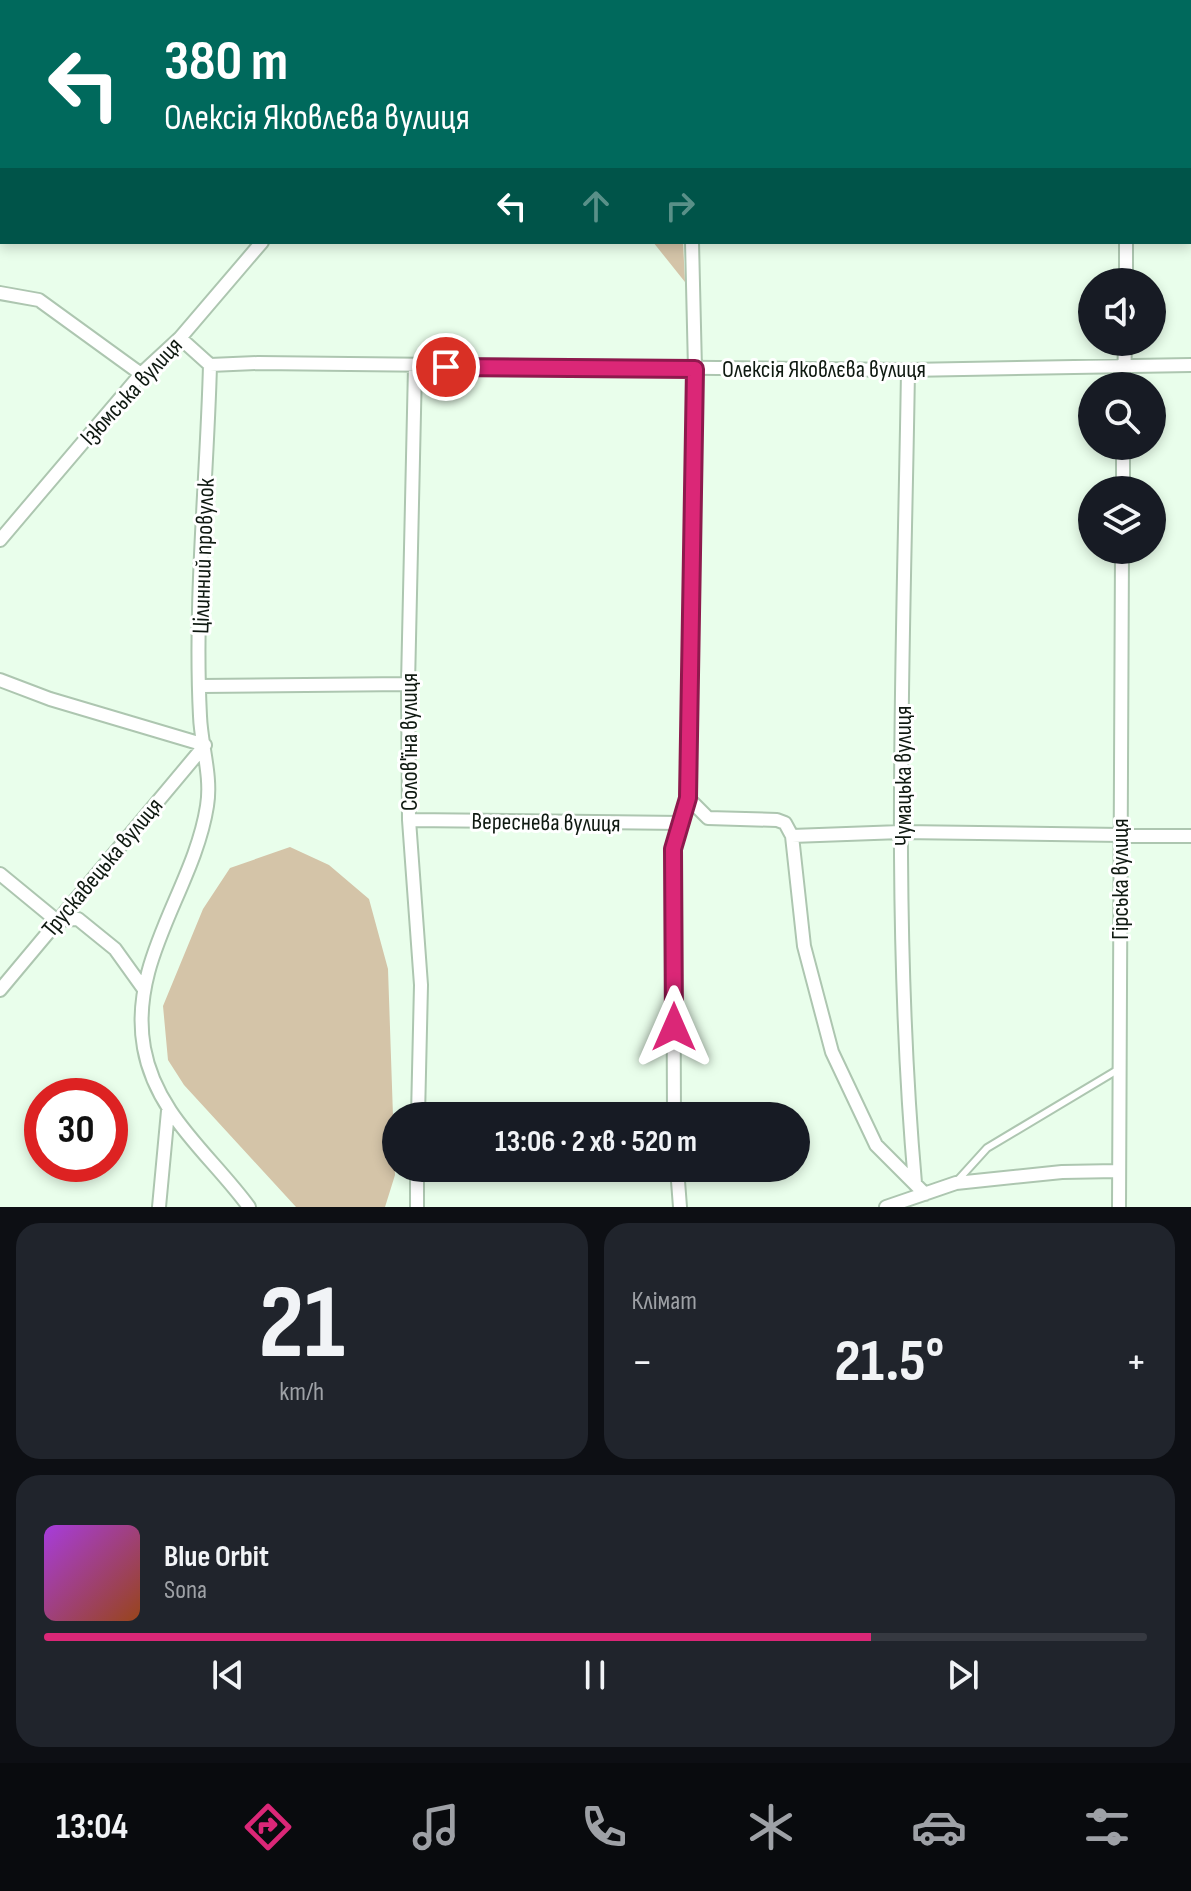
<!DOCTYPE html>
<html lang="uk">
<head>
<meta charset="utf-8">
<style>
	:root { --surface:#171b24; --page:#20242c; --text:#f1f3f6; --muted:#9ea1a6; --line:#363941; --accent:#db2777 }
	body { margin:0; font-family:"Sofia Sans Condensed",sans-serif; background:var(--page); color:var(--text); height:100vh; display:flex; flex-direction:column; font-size:30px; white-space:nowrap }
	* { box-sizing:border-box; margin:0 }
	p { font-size:26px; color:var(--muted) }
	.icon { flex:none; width:44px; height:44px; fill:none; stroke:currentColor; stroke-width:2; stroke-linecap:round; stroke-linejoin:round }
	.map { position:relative; height:1207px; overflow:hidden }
	.panel { display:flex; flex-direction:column; gap:16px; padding:16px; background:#0d0f14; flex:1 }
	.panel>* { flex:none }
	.banner { position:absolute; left:0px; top:0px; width:1192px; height:244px; box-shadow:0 4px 12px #0003; background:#00695c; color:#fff; overflow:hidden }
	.tools { position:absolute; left:1078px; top:268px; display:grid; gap:16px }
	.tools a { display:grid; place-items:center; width:88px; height:88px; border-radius:50%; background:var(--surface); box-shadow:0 4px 12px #0003; font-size:40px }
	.speed { position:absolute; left:24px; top:1078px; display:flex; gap:16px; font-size:40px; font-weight:700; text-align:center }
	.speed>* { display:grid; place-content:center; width:104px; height:104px; border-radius:50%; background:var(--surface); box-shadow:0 4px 12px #0003; line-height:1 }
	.speed .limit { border:12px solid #d22; background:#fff; color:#111 }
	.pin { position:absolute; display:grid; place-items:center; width:68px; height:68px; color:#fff; margin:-34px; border:4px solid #fff; border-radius:50%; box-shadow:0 2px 8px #0007 }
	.me { position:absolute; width:88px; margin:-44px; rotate:0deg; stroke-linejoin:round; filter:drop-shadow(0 0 6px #0008) }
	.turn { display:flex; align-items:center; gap:28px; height:168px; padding:0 32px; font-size:36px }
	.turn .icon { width:104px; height:104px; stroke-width:2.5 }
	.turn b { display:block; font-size:56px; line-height:68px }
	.lanes { display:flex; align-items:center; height:76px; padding:0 32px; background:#0003; justify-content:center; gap:40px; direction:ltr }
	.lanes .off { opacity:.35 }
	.big { font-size:60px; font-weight:700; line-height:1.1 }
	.panel .card { flex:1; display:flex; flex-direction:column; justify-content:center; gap:12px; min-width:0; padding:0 28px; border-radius:24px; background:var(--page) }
	.panel .dial { align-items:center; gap:0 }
	.dial b { font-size:104px; line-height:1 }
	.song { display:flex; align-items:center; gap:24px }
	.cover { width:96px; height:96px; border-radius:12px; background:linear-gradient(135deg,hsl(280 70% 55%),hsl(20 70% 35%)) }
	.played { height:8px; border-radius:4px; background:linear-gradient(90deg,var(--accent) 75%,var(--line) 75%) }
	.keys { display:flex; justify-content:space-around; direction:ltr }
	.heat { display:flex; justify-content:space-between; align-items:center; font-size:44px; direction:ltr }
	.panel .tiles { flex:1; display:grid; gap:16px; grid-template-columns:1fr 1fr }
	.card:last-child { grid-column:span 2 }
	.trip { position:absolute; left:382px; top:1102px; width:428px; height:80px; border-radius:40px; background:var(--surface); box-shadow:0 4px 12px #0003; font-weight:700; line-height:80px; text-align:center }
	.dock { display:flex; height:128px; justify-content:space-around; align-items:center; background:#090b0e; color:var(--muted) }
	.dock .icon { width:56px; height:56px }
	.dock .on { color:var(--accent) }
	.dock b { font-size:36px; color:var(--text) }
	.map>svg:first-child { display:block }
	.green { fill:#d4c4a8 }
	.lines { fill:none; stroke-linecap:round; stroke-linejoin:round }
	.service-casing { stroke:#adc6b0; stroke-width:10 }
	.minor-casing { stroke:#adc6b0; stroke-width:16 }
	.service { stroke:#fff; stroke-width:6 }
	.minor { stroke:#fff; stroke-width:12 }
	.route-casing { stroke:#8e194d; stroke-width:20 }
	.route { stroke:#db2777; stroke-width:14 }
	.labels { text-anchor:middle; stroke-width:6; stroke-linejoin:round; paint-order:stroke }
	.street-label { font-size:24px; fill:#0f1911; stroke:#fff }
</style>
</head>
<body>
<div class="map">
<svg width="1191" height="1207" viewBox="0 0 1191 1207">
	<rect width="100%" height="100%" fill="#e9feeb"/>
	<path class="green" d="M653,242H683L685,282Z
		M290,847L329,865L369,899L388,969L395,1175L385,1207H296L184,1085L168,1060L163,1006L203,909L230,868Z"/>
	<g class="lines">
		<g class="service-casing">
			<path id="service" d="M958,1180L987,1148L1119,1069"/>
		</g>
		<g class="minor-casing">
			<path id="minor" d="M270,0L273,2
				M310,0V2
				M694,2L695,0
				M0,76H2
				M1190,214H1191
				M1126,282V242
				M0,293L39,300L141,374
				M180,338L210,365L258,363L908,370L1191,365
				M210,365C207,482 194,599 200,716C201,745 212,776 207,806C194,889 128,960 144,1048C156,1115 211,1155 249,1207
				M415,367L408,684L409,820L421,985L418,1116
				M908,370C904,640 891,913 915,1183
				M1124,386L1125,342
				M1123,490V446
				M0,540L141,374L180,338L262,242
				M0,680L50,699L205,745
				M201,686L408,684
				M688,798L708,818L777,820L785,823L792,836L901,832L1191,836
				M409,820L682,823
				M792,836L804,946L832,1052L876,1145L925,1194
				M0,874L56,920L78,919L115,949L143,988
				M0,990L205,745
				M674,1116L673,849L688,798L695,369L692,242
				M677,1168L680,1207
				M159,1207L168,1111
				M417,1207V1168
				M886,1207L956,1183L1062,1172L1117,1171
				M1119,1207L1122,550"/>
		</g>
		<use href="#service" class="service"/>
		<use href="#minor" class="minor"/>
	</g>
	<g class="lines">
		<g class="route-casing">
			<path id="route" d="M446,367L695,369L688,798L673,849L674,1027"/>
		</g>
		<use href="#route" class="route"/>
	</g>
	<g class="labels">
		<g class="street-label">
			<text x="824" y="377">Олексія Яковлєва вулиця</text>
			<text transform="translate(131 391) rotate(-47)" y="8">Ізюмська вулиця</text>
			<text transform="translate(203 556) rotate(-88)" y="8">Цілинний провулок</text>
			<text transform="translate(409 742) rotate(-90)" y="8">Солов'їна вулиця</text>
			<text transform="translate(903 776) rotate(-90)" y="8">Чумацька вулиця</text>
			<text transform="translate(546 822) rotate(1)" y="8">Вереснева вулиця</text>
			<text transform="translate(102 867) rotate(-50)" y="8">Трускавецька вулиця</text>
			<text transform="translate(1120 879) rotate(-90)" y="8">Гірська вулиця</text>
		</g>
	</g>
</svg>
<div class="tools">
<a><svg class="icon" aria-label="sound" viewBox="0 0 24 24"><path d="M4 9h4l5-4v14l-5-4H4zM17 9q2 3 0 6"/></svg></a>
<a><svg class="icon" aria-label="search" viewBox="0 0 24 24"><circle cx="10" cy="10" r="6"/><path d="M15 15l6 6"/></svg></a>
<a><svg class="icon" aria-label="layers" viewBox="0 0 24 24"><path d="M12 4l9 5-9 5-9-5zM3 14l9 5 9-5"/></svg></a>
</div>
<div class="speed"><div class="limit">30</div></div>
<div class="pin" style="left:446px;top:367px;background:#d93025"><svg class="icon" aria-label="arrive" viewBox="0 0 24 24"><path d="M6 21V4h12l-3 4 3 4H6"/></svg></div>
<svg class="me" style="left:674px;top:1027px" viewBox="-20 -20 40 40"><path d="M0-17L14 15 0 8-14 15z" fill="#db2777" stroke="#fff" stroke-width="4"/></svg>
<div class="trip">13:06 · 2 хв · 520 m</div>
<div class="banner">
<div class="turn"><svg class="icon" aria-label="left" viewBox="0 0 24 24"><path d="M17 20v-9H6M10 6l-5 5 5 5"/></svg><div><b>380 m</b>Олексія Яковлєва вулиця</div></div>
<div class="lanes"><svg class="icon" aria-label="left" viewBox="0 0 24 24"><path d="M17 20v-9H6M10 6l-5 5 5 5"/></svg><svg class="icon off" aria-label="ahead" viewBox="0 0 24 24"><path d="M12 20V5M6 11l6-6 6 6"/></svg><svg class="icon off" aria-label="right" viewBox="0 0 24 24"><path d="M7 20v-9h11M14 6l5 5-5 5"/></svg></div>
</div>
</div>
<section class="panel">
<div class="tiles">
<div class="card dial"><b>21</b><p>km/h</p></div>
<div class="card"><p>Клімат</p>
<div class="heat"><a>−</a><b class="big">21.5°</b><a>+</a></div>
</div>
<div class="card">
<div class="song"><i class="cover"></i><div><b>Blue Orbit</b><p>Sona</p></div></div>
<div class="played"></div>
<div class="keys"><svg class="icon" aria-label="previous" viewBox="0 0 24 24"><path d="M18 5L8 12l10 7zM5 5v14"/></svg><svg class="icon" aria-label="pause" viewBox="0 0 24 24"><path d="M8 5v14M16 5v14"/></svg><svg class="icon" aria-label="next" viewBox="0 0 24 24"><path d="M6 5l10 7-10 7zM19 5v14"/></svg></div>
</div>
</div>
</section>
<nav class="dock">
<b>13:04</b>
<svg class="icon on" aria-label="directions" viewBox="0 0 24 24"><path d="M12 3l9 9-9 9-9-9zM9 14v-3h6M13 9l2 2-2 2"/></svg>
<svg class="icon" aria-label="music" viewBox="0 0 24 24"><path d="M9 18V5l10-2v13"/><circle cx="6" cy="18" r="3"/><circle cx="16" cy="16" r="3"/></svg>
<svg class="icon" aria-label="phone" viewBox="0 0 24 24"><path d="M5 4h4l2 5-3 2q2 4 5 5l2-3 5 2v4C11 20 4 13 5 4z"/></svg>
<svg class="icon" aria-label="climate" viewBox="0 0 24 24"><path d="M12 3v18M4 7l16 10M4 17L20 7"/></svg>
<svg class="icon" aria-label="car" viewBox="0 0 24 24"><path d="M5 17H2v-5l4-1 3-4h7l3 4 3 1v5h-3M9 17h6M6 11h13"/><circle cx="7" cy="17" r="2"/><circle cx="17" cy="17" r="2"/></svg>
<svg class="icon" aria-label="filters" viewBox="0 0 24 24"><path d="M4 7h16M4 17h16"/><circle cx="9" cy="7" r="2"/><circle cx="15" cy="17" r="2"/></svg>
</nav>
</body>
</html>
